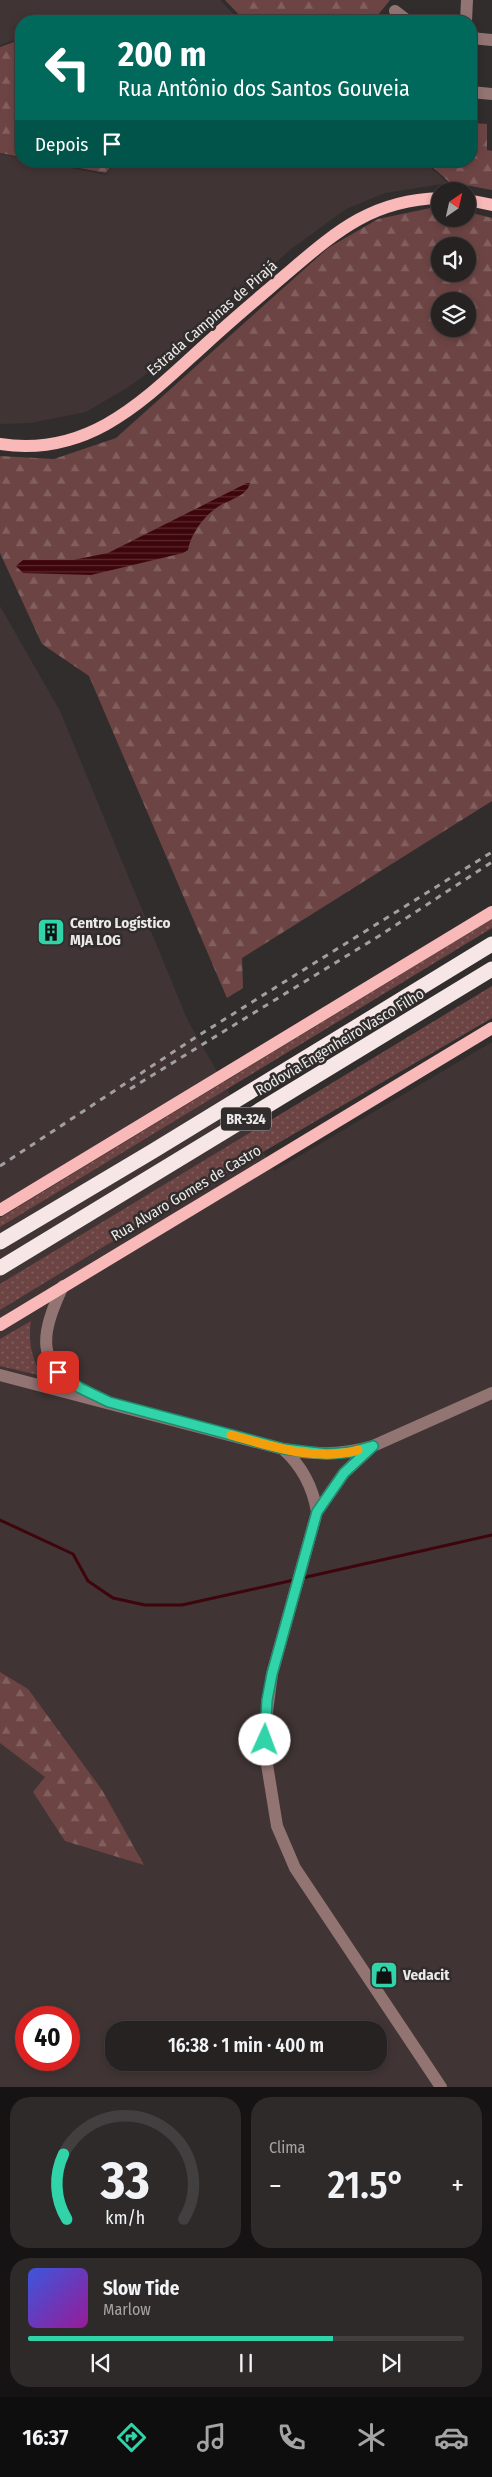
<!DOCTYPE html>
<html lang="pt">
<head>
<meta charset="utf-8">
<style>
	:root { --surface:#262222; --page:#2e2a2a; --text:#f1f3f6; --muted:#a4a4a5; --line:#423f40; --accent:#31d4a9 }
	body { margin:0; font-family:"Fira Sans Condensed",sans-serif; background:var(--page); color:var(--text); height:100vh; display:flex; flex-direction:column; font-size:19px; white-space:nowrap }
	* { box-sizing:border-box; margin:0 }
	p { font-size:16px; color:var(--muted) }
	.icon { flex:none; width:28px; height:28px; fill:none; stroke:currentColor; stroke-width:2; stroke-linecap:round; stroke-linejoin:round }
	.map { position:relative; height:2087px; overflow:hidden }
	.side { display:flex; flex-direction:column; gap:10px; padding:10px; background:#151313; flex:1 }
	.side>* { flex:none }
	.guide { position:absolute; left:15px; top:15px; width:462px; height:152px; border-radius:20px; box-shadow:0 2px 8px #0003,0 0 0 1px var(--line); background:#00695c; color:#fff; overflow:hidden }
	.needle { width:32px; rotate:34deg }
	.buttons { position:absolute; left:431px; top:182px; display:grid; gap:10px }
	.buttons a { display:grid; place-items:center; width:45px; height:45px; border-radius:50%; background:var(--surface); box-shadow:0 2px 8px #0003,0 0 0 1px var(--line); font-size:25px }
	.speed { position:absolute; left:15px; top:2006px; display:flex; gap:10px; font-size:25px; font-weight:700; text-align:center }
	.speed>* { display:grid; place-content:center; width:65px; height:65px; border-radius:50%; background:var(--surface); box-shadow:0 2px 8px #0003,0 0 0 1px var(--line); line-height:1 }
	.speed .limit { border:8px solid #d22; background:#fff; color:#111 }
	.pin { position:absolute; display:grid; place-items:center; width:42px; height:42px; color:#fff; margin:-21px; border-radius:10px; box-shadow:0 2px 8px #0006 }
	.me { position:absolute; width:55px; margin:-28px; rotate:2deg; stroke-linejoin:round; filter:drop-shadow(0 0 4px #0008) }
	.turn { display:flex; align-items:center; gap:18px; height:105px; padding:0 20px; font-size:22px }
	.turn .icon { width:65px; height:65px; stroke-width:2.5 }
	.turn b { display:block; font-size:35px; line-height:42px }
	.then { display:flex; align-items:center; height:48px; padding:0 20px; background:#0003; gap:10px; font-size:19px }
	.big { font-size:38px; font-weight:600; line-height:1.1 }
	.side .card { flex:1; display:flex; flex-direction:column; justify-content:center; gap:8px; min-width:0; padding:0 18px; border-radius:20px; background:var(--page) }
	.side .dial { align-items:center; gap:0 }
	.dial svg { height:130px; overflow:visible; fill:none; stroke:var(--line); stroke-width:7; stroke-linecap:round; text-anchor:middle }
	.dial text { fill:var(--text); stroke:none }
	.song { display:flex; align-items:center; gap:15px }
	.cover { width:60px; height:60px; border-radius:8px; background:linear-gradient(135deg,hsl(230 70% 55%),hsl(300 70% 35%)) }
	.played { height:5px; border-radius:2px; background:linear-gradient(90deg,var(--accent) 70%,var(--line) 70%) }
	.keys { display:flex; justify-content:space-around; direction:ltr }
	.heat { display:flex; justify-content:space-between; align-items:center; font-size:28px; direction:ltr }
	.side .tiles { flex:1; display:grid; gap:10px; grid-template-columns:1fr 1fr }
	.card:last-child { grid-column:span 2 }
	.trip { position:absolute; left:105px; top:2021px; width:282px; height:50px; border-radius:20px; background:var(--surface); box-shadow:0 2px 8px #0003,0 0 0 1px var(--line); font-weight:600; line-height:50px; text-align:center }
	.tab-bar { display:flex; height:80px; justify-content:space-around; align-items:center; background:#0f0e0e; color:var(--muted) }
	.tab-bar .icon { width:35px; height:35px }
	.tab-bar .selected { color:var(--accent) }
	.tab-bar b { font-size:22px; color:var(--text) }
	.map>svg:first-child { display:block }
	.built { fill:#403434; fill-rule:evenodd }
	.green { fill:url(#green-dots) }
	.forest { fill:url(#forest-firs); fill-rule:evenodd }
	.water { fill:url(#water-rules) }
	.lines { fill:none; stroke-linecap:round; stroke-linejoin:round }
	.stream { stroke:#3e050d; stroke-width:3 }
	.minor { stroke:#927473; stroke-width:12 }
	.major { stroke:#f8b9b8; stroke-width:12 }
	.highway { stroke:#f6e7e6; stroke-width:15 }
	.rail { stroke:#a39f9f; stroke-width:3; stroke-dasharray:6 6; stroke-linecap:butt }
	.route-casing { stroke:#208a6e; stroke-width:12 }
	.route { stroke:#31d4a9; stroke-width:9 }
	.slow { stroke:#f59e0b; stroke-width:9 }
	.labels { text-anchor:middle; stroke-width:5; stroke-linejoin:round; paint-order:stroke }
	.shield { fill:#322d2d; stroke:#b4b1b1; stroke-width:1 }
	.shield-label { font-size:14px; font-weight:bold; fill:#ece9e9 }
	.street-label { font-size:15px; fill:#ece9e9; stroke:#322d2d }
	.poi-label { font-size:15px; font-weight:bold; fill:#ece9e9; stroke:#322d2d; text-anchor:start }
</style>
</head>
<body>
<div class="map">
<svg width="492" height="2087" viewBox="0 0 492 2087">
	<defs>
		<pattern id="green-dots" width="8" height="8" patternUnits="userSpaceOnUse" patternTransform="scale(1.25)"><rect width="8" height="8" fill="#6d4444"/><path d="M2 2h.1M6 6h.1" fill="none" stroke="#825f5f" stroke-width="1.8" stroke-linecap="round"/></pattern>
		<pattern id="forest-firs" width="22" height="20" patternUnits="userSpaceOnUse" patternTransform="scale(1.25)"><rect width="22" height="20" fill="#6d4444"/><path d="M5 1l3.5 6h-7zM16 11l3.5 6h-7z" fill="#825f5f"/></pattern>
		<pattern id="water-rules" width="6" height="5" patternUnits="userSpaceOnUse" patternTransform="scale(1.25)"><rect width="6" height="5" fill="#3e050d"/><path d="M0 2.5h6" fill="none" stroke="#5a2930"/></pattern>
	</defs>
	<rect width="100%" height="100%" fill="#322d2d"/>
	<path class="built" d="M0,0H220L240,21H21V41L17,39L0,45Z
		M0,154L21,158V161H36L106,175L117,161H423L448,183L385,193L346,209L291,249L179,349L130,386L86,412L30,423L0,424Z
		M0,606L60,711L188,1021L274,1171L492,1042V2087H0ZM26,2018H69V2060H26ZM114,2030H379V2062H114Z"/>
	<path class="green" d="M492,919V928L0,1227V1218Z
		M492,986V1018L167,1208L0,1310V1284Z
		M31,1321C28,1341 31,1357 42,1376L0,1366V1339Z"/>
	<path class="forest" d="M225,0H390L373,21H245Z
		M17,41L21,44V157L0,153V47Z
		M471,123L487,124V150L492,151V190L449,182L426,161H471Z
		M43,161H115L106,173Z
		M440,206V219H468V212L492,218V801L242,958L243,988L227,998L89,676L42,644L0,553V456L54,459L116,438L328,248L378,219ZM440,246H468V274H440ZM440,301H468V329H440Z
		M0,1672L28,1689L102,1790L144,1865L65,1841L33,1792L45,1777L0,1743Z"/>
	<path class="water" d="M247,483H250C247,496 229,500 219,506C204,516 191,533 188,550L183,553L91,575L23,573L16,566L23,560H73L108,553Z"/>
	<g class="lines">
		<path class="stream" d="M0,1520L73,1554L88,1581L113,1598L145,1605H182L294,1580
			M302,1578L492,1535"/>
		<path class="minor" d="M395,11L408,21
			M466,21L467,0
			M471,38L492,40
			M471,92L492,94
			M63,1286C42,1331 32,1366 86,1391
			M0,1375L283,1449C315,1455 342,1455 373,1446L492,1393
			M373,1446L344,1473L317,1512L272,1674L265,1727V1752L277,1826L295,1868L441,2087
			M283,1449C302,1466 313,1488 317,1512"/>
		<path class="major" d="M468,200L492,205
			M0,444C91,458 146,398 208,342C235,317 263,294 291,270C339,229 374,200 440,198
			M0,1210L492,912
			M0,1325L492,1028"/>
		<path class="highway" d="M0,1242L153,1151L492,944
			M0,1268L492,969"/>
		<path class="rail" d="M130,1089L379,936L492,862
			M0,1166L193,1039L492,852"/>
	</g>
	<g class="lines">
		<g class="route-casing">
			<path id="route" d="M58,1372L80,1388L109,1402L284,1449L327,1454L352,1452L373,1446L344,1473L317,1512L272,1674L267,1700L265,1740"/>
		</g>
		<use href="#route" class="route"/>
		<path class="slow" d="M231,1435C271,1446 316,1462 358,1450"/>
	</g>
	<defs>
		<g id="building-square" transform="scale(1.4375)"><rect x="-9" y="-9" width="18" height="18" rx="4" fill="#31d4a9" stroke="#322d2d"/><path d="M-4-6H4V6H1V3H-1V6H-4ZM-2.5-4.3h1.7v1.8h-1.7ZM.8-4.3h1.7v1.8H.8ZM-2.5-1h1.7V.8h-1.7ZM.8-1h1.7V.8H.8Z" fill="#111"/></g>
		<g id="shop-square" transform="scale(1.4375)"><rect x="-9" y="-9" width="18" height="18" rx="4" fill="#31d4a9" stroke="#322d2d"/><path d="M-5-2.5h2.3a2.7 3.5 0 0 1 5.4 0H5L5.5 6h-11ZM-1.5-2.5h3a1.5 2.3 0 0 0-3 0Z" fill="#111"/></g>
	</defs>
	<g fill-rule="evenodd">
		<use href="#building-square" x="51" y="932"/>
		<use href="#shop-square" x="384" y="1975"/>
	</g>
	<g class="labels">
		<rect class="shield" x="221" y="1107.5" width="50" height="23" rx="4"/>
		<g class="shield-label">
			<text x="246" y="1124">BR-324</text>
		</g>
		<g class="street-label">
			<text transform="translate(212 318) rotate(-41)" y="5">Estrada Campinas de Pirajá</text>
			<text transform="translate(340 1042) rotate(-31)" y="5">Rodovia Engenheiro Vasco Filho</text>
			<text transform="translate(186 1193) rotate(-31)" y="5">Rua Alvaro Gomes de Castro</text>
		</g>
		<g class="poi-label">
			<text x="70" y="928">Centro Logístico<tspan x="70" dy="17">MJA LOG</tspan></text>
			<text x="403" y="1980">Vedacit</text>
		</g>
	</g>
</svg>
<div class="buttons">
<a><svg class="needle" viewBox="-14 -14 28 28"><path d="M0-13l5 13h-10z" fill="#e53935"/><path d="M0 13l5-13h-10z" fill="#a4a4a5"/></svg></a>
<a><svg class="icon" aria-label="sound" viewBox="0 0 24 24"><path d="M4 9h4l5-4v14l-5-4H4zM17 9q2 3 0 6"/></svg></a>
<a><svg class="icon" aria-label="layers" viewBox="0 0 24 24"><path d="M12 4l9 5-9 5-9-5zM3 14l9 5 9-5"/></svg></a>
</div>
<div class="speed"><div class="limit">40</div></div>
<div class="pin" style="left:58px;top:1372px;background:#d93025"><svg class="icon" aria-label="arrive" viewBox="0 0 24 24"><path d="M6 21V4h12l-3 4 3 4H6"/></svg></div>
<svg class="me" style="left:265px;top:1740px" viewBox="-20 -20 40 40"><circle r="19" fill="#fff"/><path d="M0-13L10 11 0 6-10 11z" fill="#31d4a9"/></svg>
<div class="trip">16:38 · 1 min · 400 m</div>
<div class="guide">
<div class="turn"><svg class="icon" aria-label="left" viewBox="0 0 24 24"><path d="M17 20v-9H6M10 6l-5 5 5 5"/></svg><div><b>200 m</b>Rua Antônio dos Santos Gouveia</div></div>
<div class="then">Depois<svg class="icon" aria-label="arrive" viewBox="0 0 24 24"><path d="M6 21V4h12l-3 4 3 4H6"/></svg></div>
</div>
</div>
<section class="side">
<div class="tiles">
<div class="card dial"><svg viewBox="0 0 100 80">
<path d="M14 69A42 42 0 1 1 86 69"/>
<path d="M14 69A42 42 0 0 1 12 29" stroke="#31d4a9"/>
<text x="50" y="56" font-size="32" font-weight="700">33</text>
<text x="50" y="72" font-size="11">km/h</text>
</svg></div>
<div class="card"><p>Clima</p>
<div class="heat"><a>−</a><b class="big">21.5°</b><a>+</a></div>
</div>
<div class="card">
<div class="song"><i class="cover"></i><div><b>Slow Tide</b><p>Marlow</p></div></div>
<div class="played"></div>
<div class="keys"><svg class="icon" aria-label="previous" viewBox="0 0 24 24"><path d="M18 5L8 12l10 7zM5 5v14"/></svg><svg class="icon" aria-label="pause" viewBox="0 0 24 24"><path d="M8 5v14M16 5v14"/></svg><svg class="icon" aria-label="next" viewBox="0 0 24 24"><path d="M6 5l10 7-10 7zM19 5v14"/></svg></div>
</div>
</div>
</section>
<nav class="tab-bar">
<b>16:37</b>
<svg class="icon selected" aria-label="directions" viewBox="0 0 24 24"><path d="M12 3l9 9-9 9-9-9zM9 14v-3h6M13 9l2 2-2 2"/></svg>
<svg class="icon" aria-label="music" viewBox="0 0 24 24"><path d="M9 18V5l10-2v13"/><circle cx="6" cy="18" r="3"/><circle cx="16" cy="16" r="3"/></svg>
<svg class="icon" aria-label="phone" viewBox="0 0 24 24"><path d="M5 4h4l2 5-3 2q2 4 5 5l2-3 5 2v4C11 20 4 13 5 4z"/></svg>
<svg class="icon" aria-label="climate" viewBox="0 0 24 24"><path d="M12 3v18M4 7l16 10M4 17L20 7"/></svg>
<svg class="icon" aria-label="car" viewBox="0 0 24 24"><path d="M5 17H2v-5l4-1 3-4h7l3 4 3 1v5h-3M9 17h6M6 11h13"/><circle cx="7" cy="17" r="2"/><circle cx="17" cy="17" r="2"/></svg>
</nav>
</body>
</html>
